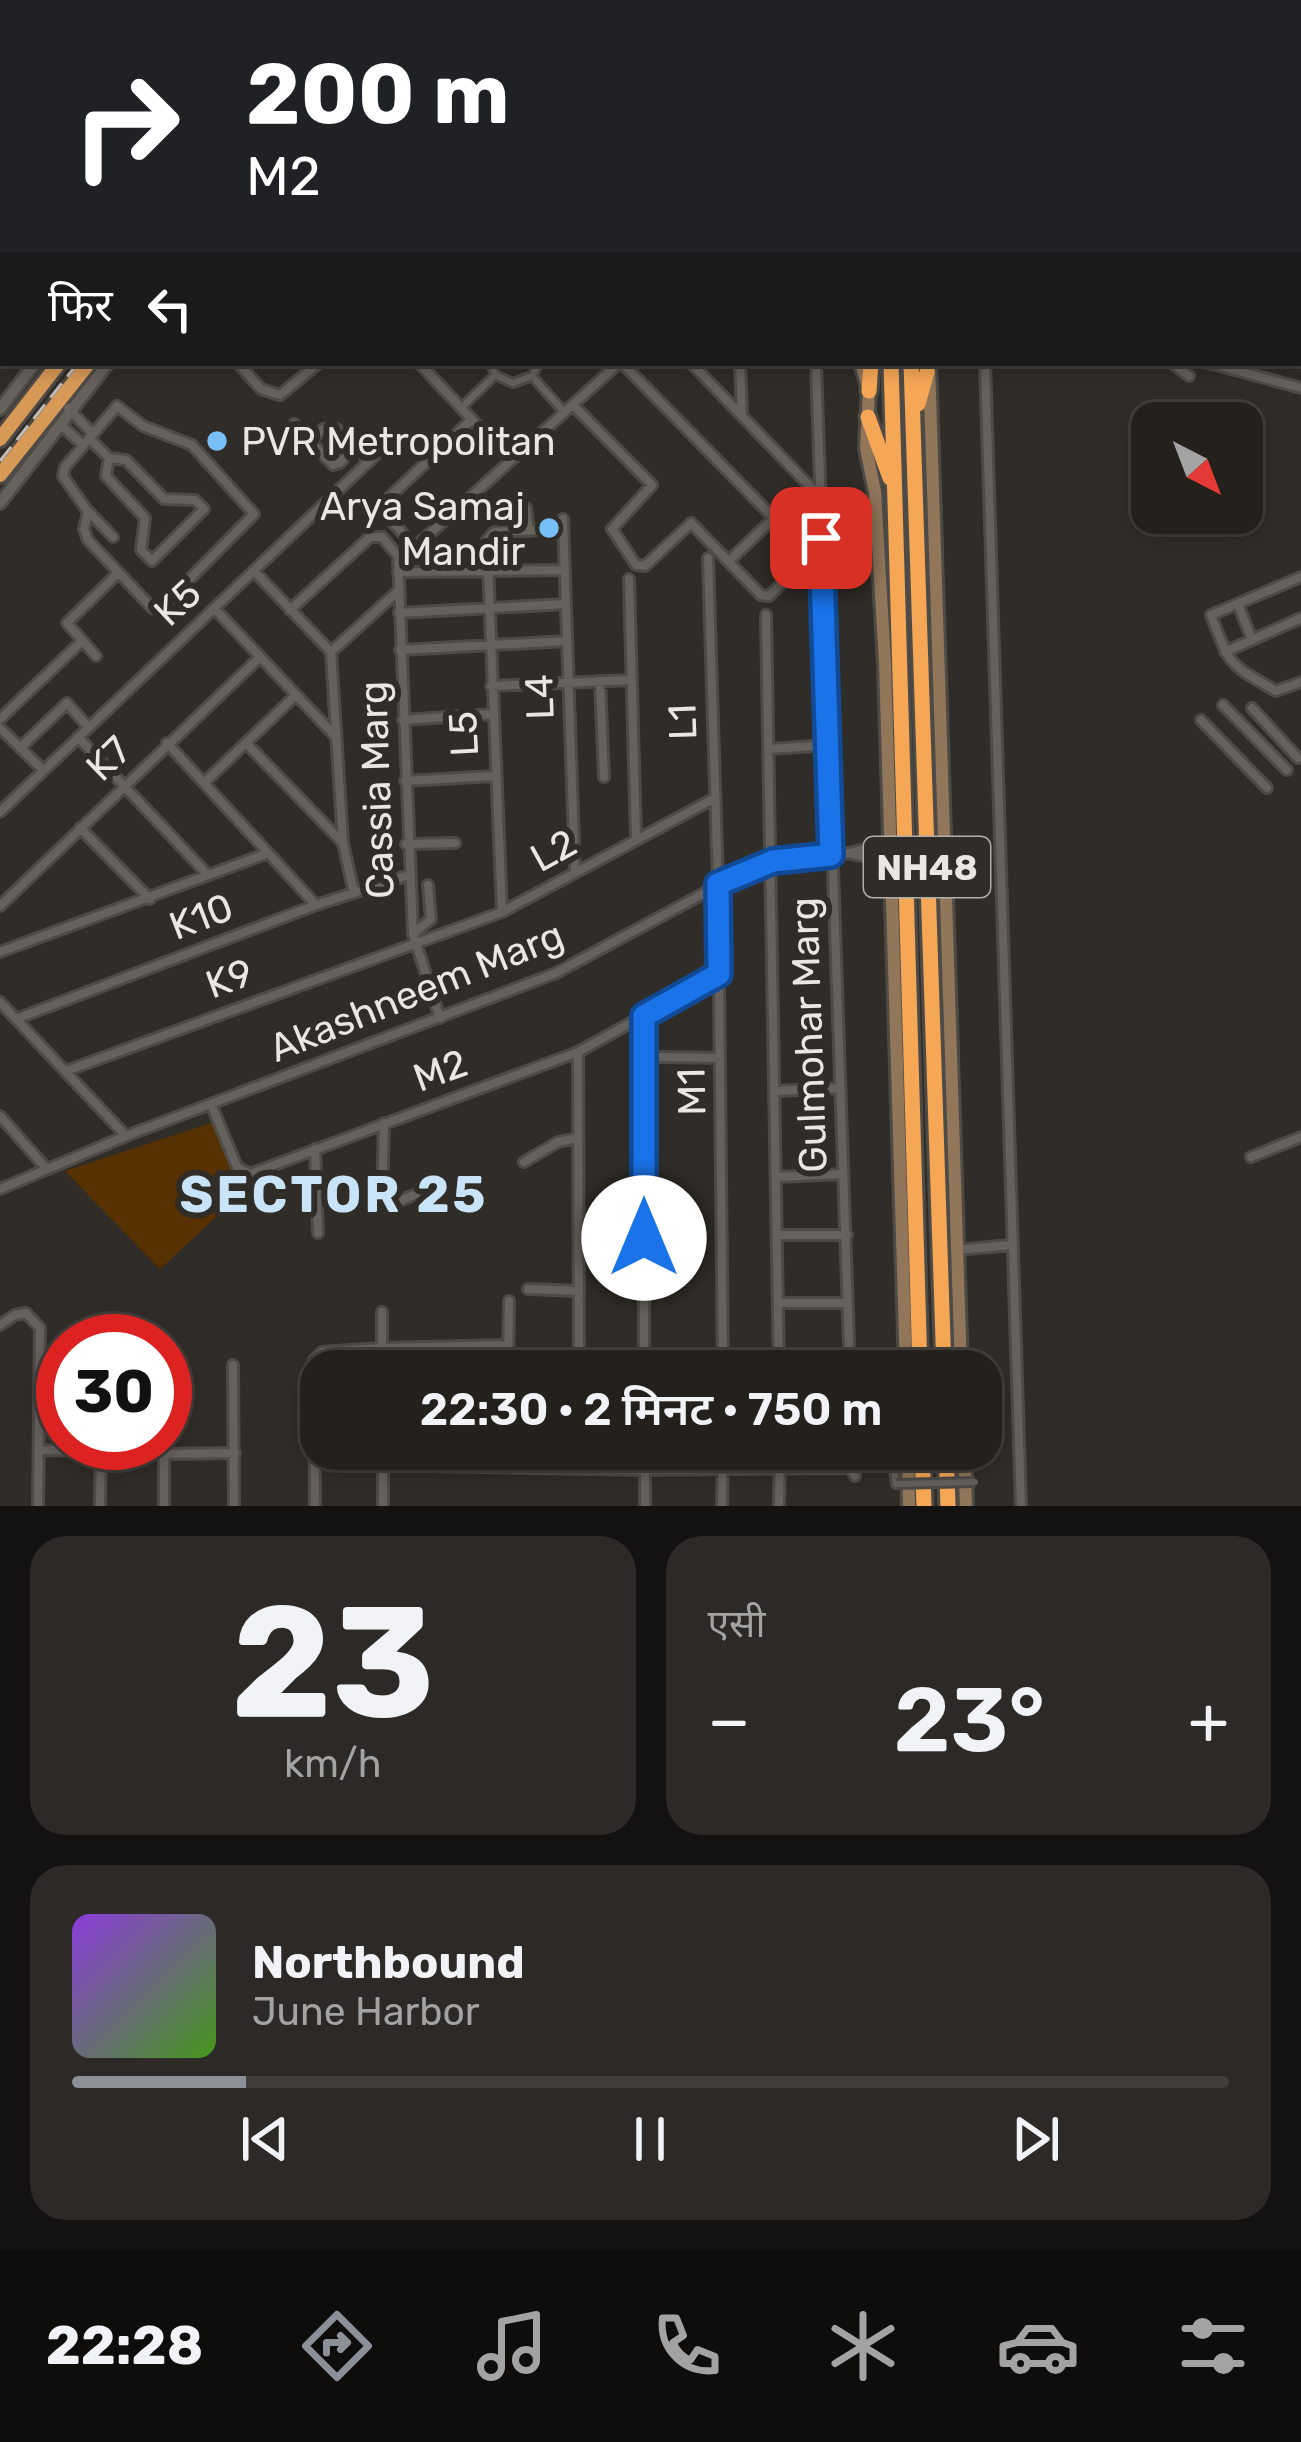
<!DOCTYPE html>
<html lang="hi">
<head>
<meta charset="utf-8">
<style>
	:root { --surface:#24211d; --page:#2c2926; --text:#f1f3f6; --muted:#a3a3a4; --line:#413e3b; --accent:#8c9099 }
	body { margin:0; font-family:Rubik,"Noto Sans Devanagari",sans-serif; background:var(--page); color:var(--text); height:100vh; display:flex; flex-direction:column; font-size:45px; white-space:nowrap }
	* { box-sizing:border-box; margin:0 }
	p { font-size:39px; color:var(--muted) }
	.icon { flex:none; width:66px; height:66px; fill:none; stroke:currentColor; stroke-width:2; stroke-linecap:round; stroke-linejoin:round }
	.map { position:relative; height:1506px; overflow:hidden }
	.drawer { display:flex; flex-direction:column; gap:30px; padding:30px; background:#141210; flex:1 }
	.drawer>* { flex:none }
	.banner { position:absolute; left:0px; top:0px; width:1302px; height:366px; box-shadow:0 6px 18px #0003,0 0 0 3px var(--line); background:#202124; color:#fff; overflow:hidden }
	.needle { width:78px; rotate:138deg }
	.tools { position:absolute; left:1131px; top:402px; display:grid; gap:24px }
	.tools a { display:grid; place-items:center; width:132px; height:132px; border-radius:24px; background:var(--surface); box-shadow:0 6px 18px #0003,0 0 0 3px var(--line); font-size:60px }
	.speed { position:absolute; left:36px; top:1314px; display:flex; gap:24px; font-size:60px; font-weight:700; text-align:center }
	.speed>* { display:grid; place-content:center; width:156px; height:156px; border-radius:50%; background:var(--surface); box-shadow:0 6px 18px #0003,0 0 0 3px var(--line); line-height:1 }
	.speed .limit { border:18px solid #d22; background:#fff; color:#111 }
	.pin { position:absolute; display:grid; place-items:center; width:102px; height:102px; color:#fff; margin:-51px; border-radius:24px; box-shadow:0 6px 18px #0006 }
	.me { position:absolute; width:132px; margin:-66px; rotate:0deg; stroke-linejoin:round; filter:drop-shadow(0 0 9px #0008) }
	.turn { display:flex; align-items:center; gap:42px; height:252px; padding:0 48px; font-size:54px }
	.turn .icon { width:156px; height:156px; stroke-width:2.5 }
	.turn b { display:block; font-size:84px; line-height:102px }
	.then { display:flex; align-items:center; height:114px; padding:0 48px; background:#0003; gap:24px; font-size:45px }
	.big { font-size:90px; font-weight:600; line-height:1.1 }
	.drawer .card { flex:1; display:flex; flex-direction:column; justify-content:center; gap:18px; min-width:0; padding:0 42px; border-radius:36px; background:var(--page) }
	.drawer .dial { align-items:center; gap:0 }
	.dial b { font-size:156px; line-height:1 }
	.song { display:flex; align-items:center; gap:36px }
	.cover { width:144px; height:144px; border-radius:18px; background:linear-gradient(135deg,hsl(270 70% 55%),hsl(100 70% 35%)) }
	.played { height:12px; border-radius:6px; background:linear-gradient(90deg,var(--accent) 15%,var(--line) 15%) }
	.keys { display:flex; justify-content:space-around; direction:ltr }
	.heat { display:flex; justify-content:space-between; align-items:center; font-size:66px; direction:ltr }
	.drawer .tiles { flex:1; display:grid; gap:30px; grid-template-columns:1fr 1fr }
	.card:last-child { grid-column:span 2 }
	.trip { position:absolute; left:300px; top:1350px; width:702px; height:120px; border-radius:36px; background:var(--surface); box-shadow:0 6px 18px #0003,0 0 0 3px var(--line); font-weight:600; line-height:120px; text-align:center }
	.dock { display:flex; height:192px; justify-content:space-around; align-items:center; background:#0e0d0c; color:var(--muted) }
	.dock .icon { width:84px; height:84px }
	.dock .active { color:var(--accent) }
	.dock b { font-size:54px; color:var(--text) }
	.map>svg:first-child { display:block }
	.green { fill:#583100 }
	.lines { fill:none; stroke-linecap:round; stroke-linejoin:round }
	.pedestrian-casing { stroke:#4e4b47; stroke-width:12 }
	.minor-casing { stroke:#4e4b47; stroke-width:14 }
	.tertiary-casing { stroke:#4e4b47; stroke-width:16 }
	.secondary-casing { stroke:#4e4b47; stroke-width:18 }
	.primary-casing { stroke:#4e4b47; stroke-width:18 }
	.trunk-casing { stroke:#4e4b47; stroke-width:20 }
	.motorway-casing { stroke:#4e4b47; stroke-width:21 }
	.pedestrian { stroke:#66615c; stroke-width:6 }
	.minor { stroke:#66615c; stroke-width:8 }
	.tertiary { stroke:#66615c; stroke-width:10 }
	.secondary { stroke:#91765a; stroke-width:12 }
	.primary { stroke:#bc8b58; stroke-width:12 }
	.trunk { stroke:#d99956; stroke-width:14 }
	.motorway { stroke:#f6a755; stroke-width:15 }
	.rail { stroke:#c0bcb9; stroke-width:3; stroke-dasharray:18 9; stroke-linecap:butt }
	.pedestrian-bridge-casing { stroke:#4e4b47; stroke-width:12; stroke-linecap:butt }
	.pedestrian-bridge { stroke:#66615c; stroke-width:6 }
	.route-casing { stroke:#114b97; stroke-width:30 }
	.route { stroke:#1a73e8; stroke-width:21 }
	.poi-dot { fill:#78bff7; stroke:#302c27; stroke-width:4.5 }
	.labels { text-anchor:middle; stroke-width:12; stroke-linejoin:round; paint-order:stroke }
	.shield { fill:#302c27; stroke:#b2aeab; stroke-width:3 }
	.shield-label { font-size:36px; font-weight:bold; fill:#e9e6e3 }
	.poi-label { font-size:39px; fill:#e9e6e3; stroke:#302c27; text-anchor:start }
	.street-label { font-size:39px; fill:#e9e6e3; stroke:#302c27 }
	.district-label { font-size:51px; font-weight:bold; letter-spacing:3px; fill:#c9e3f8; stroke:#302c27 }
</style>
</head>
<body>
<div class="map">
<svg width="1301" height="1506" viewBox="0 0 1301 1506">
	<rect width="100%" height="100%" fill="#302c27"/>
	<path class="green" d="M214,1122L245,1190L160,1269L65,1171Z"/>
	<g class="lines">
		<g class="pedestrian-casing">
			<path id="pedestrian" d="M491,363L495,375L513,383L532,376L539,363
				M532,376L564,412
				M461,408L495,375
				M891,1449L896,1484"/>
		</g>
		<g class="minor-casing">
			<path id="minor" d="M6,0L8,3
				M272,0L276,3
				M472,0L475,3
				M682,0V3
				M740,0L741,3
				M972,0V3
				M96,3L100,0
				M156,3L157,0
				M200,3L203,0
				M229,3L232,0
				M515,3L518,0
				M556,3L559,0
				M0,104L3,107
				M0,206L3,204
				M238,363L261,389L280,395L319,363
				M419,363L510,460
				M691,363L819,496
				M740,363L742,416
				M816,363L849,1345
				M985,363L1021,1506
				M1172,363L1189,376
				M1209,363L1301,388
				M573,405L652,485L612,529L636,565L645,566L691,523L761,595L769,596L806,560L807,552L622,363
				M117,406L143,426L192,445L254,514L160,609L152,608L88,540L84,529L88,512L63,476L65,467Z
				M68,408L92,433
				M472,419L379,507L415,547L619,363
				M294,424L333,465L340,463L354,445
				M61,425L83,445
				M89,438L109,458L126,460L164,499L195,500L204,509L152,561L141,550L145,518L106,476L109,458
				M309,441L323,429H337L370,461
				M526,508L529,531
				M89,512L113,537
				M563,519L575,873
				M708,558L718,884L723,1371
				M730,560L773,519
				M254,571L331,652
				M398,572L565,570
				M1301,577L1211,615C1231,667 1229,664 1276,691L1301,682
				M629,579L636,838
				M1238,604L1252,640
				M214,608L335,736
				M290,610L370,537H382L398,556L413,934L440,1018
				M399,613L566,604
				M766,615L779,1371
				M400,650L567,641
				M331,652L343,843L354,893
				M331,652L397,592
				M1225,652L1301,618
				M96,656L67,623L118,573
				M600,681L604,777
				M491,686L632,680
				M1223,705L1287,770
				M1252,708L1298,758
				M0,719L82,641
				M403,720L493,714
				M1201,720L1267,788
				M0,728L43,770
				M78,737L208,875
				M167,743L316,905
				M247,744L342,842
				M20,748L67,703L88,727
				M770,749L828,745
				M405,781L495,776
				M205,782L296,695
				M0,812L386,445
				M80,828L150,899
				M406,844L455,843
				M852,854L890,861
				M0,906L260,657
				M502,912L487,540L494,532L563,529
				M414,933L431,919L428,885
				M0,952L268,853
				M0,1002L126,1136
				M644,1016V1371
				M16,1019L316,905L409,875
				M578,1052L579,1371
				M660,1057L720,1058
				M66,1071L502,912L715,798
				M776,1091L840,1088
				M211,1104L237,1167L250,1174L578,1052L719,974
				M0,1116L45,1167
				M384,1123L382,1199L391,1204L427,1190
				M315,1149L318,1233
				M1251,1157L1301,1137
				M524,1162L558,1142L578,1138
				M777,1177L843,1174
				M0,1189L126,1136L556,973L749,869L794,857L850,853L890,842
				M778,1235H847
				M957,1250L1011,1245
				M528,1289L579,1291
				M778,1303H847
				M0,1325L15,1315L26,1313L40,1328L38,1506
				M382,1348V1312
				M233,1365L234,1506
				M382,1371L381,1348L508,1345
				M508,1371L509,1301
				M383,1449V1506
				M580,1449V1469
				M645,1449V1506
				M39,1450L100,1451
				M164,1454L235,1453
				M383,1465L645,1470L850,1468L855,1476
				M100,1506L101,1443
				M164,1506V1443
				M315,1506L314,1360L322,1352L381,1348
				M722,1506L723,1449
				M779,1506L780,1449"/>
		</g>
		<g class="tertiary-casing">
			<path id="tertiary" d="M309,3L311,0
				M385,3L387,0
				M0,409L35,363
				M0,503L108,363"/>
		</g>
		<g class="secondary-casing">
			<path id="secondary" d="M825,0V3
				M934,0V3
				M952,0V3
				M861,363L869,391L866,448L875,492L885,663L906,1371
				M929,363L961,1371
				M908,1449L909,1506
				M964,1449L966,1506"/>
		</g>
		<g class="primary-casing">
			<path id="primary" d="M837,0V3"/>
		</g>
		<g class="trunk-casing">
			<path id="trunk" d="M334,3L336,0
				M367,3L369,0
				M0,439L59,363
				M0,475L89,363"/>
		</g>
		<g class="motorway-casing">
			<path id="motorway" d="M880,0V3
				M899,0V3
				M925,0L926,3
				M852,3V0
				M891,363L920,1371
				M911,363L944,1371
				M869,391L871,363
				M918,404L927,372
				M868,417L890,478
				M922,1449L924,1506
				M946,1449L948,1506"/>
		</g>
		<use href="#pedestrian" class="pedestrian"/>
		<use href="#minor" class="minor"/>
		<use href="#tertiary" class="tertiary"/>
		<use href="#secondary" class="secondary"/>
		<use href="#primary" class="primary"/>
		<use href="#trunk" class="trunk"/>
		<use href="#motorway" class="motorway"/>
		<path class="rail" d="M345,3L348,0
			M0,461L78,363"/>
		<g class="pedestrian-bridge-casing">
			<path id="pedestrian-bridge" d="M896,1484L975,1482"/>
		</g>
		<use href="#pedestrian-bridge" class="pedestrian-bridge"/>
	</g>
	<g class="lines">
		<g class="route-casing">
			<path id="route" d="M644,1238V1016L719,974L718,884L773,861L831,855L821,538"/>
		</g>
		<use href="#route" class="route"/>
	</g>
	<g class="poi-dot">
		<circle cx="217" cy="441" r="12"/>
		<circle cx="549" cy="528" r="12"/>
	</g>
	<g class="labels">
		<rect class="shield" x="864" y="837" width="126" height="60" rx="9"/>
		<g class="shield-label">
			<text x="927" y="880">NH48</text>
		</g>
		<g class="poi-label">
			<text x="241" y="455">PVR Metropolitan</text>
			<text x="525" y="520" text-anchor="end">Arya Samaj<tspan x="525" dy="45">Mandir</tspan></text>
		</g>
		<g class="street-label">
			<text transform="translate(177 602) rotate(-43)" y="14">K5</text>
			<text transform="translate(539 697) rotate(-92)" y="14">L4</text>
			<text transform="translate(682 722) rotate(-92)" y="14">L1</text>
			<text transform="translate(463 734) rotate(-93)" y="14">L5</text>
			<text transform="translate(108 758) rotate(-44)" y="14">K7</text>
			<text transform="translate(376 790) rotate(-92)" y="14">Cassia Marg</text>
			<text transform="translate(553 850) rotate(-29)" y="14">L2</text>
			<text transform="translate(201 916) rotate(-21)" y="14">K10</text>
			<text transform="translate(229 978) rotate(-20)" y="14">K9</text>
			<text transform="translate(416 991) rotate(-22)" y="14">Akashneem Marg</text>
			<text transform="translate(808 1035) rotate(-92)" y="14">Gulmohar Marg</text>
			<text transform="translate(440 1070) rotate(-20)" y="14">M2</text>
			<text transform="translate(691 1092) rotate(-91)" y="14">M1</text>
		</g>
		<g class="district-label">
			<text x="334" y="1212">SECTOR 25</text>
		</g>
	</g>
</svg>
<div class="tools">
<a><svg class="needle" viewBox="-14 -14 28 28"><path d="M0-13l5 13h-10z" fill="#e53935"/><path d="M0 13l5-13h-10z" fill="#a3a3a4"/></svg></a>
</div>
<div class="speed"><div class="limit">30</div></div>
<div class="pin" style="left:821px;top:538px;background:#d93025"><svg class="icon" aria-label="arrive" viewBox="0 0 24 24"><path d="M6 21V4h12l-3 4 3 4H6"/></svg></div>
<svg class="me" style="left:644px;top:1238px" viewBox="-20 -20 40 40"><circle r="19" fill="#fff"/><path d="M0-13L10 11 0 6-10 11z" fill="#1a73e8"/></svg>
<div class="trip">22:30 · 2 मिनट · 750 m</div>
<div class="banner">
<div class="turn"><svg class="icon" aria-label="right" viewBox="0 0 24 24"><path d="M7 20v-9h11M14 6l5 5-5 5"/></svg><div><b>200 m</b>M2</div></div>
<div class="then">फिर<svg class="icon" aria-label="left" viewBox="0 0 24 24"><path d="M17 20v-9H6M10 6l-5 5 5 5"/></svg></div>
</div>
</div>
<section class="drawer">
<div class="tiles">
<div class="card dial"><b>23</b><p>km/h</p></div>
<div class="card"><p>एसी</p>
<div class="heat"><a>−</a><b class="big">23°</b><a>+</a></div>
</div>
<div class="card">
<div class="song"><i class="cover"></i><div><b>Northbound</b><p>June Harbor</p></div></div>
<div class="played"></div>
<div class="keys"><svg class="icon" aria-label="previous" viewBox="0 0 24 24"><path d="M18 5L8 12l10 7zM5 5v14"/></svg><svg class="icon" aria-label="pause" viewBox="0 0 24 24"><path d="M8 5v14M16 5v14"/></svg><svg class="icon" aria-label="next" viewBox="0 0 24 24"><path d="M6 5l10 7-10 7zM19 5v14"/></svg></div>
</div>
</div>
</section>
<nav class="dock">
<b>22:28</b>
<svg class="icon active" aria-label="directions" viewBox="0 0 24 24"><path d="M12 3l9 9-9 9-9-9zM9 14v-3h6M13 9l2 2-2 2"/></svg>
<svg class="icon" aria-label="music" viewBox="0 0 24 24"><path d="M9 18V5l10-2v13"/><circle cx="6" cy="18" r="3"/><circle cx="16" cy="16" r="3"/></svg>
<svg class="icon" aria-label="phone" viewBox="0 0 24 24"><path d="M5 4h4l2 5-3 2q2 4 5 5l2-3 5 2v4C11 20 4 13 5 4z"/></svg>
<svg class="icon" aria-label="climate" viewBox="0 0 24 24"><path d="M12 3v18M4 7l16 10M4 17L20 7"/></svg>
<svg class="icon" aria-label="car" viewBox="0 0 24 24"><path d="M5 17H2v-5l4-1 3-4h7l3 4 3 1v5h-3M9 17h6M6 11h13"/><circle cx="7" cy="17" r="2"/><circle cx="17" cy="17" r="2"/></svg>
<svg class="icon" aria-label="filters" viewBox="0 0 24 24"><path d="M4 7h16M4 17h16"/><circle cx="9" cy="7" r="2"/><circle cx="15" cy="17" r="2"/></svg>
</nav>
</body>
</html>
